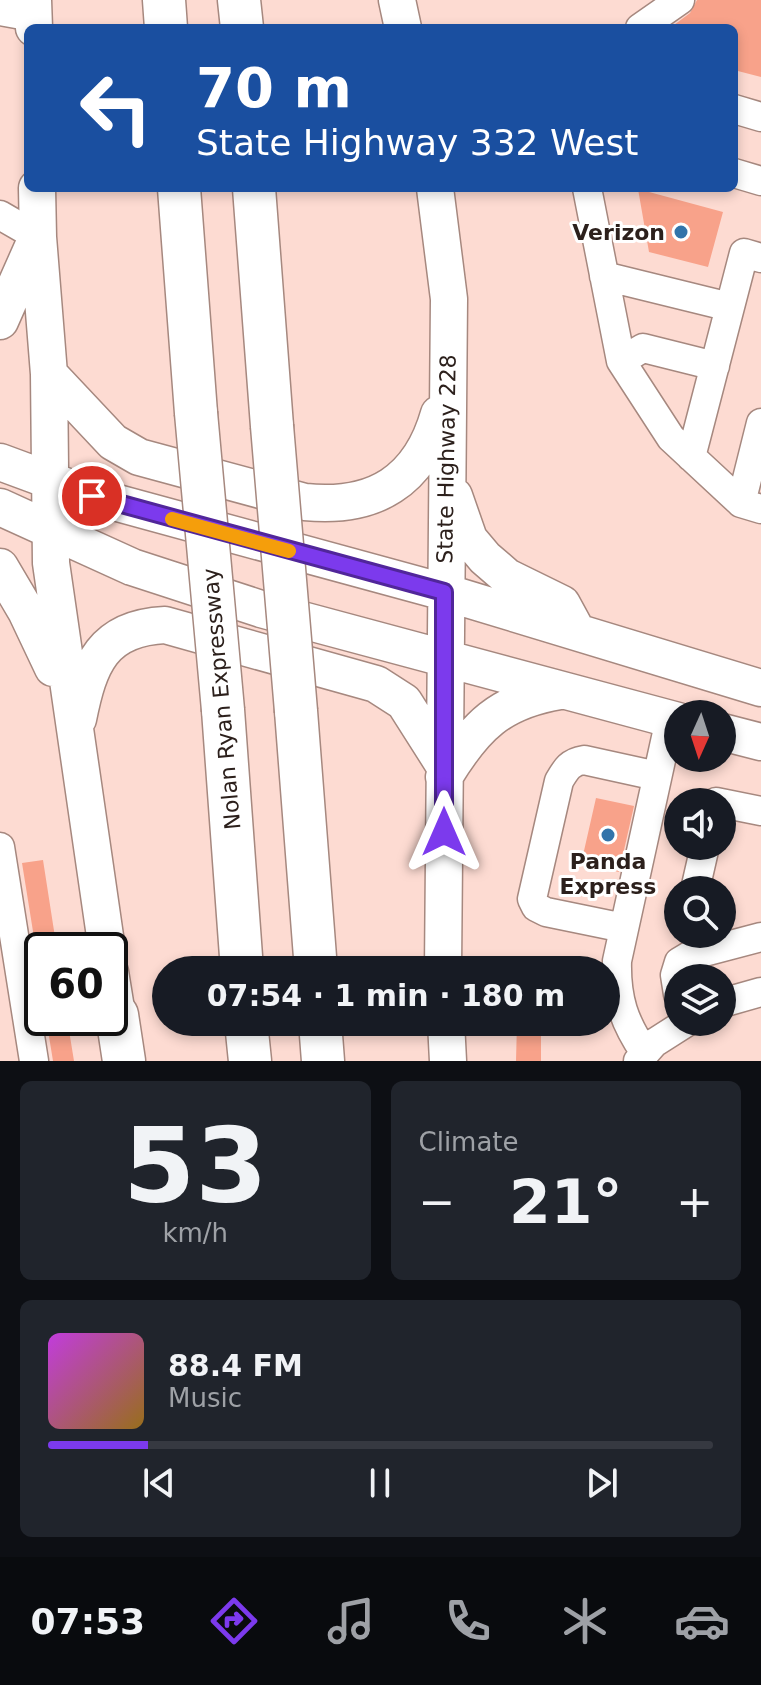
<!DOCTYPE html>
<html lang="en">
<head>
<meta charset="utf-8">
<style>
	:root { --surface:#171b24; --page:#20242c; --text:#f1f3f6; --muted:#9ea1a6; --line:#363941; --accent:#7c3aed }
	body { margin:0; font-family:"DejaVu Sans",sans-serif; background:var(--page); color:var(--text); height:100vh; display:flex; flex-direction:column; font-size:30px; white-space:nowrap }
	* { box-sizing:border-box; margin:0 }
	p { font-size:26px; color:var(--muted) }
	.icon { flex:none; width:44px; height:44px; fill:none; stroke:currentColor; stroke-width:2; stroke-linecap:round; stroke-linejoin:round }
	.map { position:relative; height:1061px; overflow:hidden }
	.sheet { display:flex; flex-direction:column; gap:20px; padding:20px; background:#0d0f14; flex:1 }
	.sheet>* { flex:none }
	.guide { position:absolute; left:24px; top:24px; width:714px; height:168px; border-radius:12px; box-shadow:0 4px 12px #0003; background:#1a4fa0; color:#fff; overflow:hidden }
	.needle { width:52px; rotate:183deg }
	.buttons { position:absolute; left:664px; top:700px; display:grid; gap:16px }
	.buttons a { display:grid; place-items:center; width:72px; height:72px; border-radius:50%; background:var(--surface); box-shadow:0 4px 12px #0003; font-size:40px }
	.speed { position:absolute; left:24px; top:932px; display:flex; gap:16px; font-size:40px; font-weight:700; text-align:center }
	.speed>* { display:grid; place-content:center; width:104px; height:104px; border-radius:50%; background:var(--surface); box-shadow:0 4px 12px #0003; line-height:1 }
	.speed .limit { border:4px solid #111; border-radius:12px; background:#fff; color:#111 }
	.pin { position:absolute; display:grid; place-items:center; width:68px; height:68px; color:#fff; margin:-34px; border:4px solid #fff; border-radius:50%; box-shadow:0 2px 8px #0007 }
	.me { position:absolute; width:88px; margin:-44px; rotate:0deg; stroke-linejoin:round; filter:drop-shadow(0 0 6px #0008) }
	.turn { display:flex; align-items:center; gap:28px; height:168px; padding:0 40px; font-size:36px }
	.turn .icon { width:104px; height:104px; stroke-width:2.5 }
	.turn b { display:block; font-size:56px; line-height:68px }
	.big { font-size:60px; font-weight:700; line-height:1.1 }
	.sheet .card { flex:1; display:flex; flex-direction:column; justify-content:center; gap:12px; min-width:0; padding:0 28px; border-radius:12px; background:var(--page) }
	.sheet .dial { align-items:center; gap:0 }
	.dial b { font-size:104px; line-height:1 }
	.song { display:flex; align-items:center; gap:24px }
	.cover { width:96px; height:96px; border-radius:12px; background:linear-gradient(135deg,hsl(290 70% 55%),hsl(40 70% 35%)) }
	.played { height:8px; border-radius:4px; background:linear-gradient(90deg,var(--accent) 15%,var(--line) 15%) }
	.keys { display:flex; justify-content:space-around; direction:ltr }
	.heat { display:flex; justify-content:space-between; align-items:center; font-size:44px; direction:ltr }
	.sheet .tiles { flex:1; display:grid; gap:20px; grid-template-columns:1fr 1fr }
	.card:last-child { grid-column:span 2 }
	.trip { position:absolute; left:152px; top:956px; width:468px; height:80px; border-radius:40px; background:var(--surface); box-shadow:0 4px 12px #0003; font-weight:700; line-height:80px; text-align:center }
	.menu { display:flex; height:128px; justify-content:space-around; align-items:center; background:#090b0e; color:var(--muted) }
	.menu .icon { width:56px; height:56px }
	.menu .on { color:var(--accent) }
	.menu b { font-size:36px; color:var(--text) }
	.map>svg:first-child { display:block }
	.building { fill:#f8a28a }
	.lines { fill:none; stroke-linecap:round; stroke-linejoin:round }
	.minor-casing { stroke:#a6887f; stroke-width:31 }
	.major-casing { stroke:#a6887f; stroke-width:39 }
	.highway-casing { stroke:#a6887f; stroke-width:45 }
	.minor { stroke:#fff; stroke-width:28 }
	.major { stroke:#fff; stroke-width:36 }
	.highway { stroke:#fff; stroke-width:42 }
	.highway-bridge-casing { stroke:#a6887f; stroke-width:45; stroke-linecap:butt }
	.highway-bridge { stroke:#fff; stroke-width:42 }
	.route-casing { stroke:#51269a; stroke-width:20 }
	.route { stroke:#7c3aed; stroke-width:14 }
	.slow { stroke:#f59e0b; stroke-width:14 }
	.poi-dot { fill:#3274aa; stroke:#fff; stroke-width:3 }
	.labels { text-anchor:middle; stroke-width:6; stroke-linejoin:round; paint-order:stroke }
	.poi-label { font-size:22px; font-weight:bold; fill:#2c201c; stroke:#fff; text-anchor:end }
	.street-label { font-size:22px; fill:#2c201c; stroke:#fff }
</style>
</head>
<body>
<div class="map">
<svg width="761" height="1061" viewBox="0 0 761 1061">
	<rect width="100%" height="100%" fill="#fddbd2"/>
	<path class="building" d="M697,0H761V77L734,70V28H670L690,13Z
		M638,189L723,212L708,267L649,252Z
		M596,798L634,806L619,872L581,864Z
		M43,860L57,950H36L22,863Z
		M46,1018H67L74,1061H53Z
		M517,1022H541V1061H516Z"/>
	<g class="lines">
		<g class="minor-casing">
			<path id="minor" d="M0,11L33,17
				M640,28L680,0
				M734,109L761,117
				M734,173L761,181
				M587,188L621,361L671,438L741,503L761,509
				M0,215L38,237
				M604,276L730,307
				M621,361L643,348L715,366
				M691,457L744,253L761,258
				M741,503L761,423
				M716,802L761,811
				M0,847L34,1061
				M695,890L705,846
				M624,928L546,912L536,907L532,899L559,781C566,769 570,762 584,760L657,776
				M678,994L675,975L679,962L689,956L761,937
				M722,1003L761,992
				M645,1053C624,1022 616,999 617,961L670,719
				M638,1061L654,1043L687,1022"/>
		</g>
		<g class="major-casing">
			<path id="major" d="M33,0L34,28
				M397,0L403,28
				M37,188L38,237L49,374L51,563L107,950
				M435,188L449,299L443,970
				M0,321L35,242
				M49,374L113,442L139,457L305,502C375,509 420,481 439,414
				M0,462L92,496L444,592L761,688
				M454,496L469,539L485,558L507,577L562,604L574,626
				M0,507L132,567L261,609L678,721
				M0,567L26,611L53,668
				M78,719C89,664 102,628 165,625L376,684L404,702L444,765
				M722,732L761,742
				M444,777C475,726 500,701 560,691
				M110,972L117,1015
				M446,1022L448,1061"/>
		</g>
		<g class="highway-casing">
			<path id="highway" d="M164,0L166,28
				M239,0L242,28
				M179,188L196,413
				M254,188L272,426
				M223,710L242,970
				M296,711L316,970
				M117,1015L124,1061
				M246,1022L250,1061
				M320,1022L323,1061"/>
		</g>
		<use href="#minor" class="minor"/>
		<use href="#major" class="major"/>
		<use href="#highway" class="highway"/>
		<g class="highway-bridge-casing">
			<path id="highway-bridge" d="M196,413L223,710
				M272,426L296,711"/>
		</g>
		<use href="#highway-bridge" class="highway-bridge"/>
	</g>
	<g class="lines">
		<g class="route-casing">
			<path id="route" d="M92,496L444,592V832"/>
		</g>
		<use href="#route" class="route"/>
		<path class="slow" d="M172,519L289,551"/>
	</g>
	<g class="poi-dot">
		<circle cx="681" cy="232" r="8"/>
		<circle cx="608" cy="835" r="8"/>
	</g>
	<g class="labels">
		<g class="poi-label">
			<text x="665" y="240">Verizon</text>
			<text x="608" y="869" text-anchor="middle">Panda<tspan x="608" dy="25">Express</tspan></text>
		</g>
		<g class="street-label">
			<text transform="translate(446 459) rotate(-89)" y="8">State Highway 228</text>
			<text transform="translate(221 699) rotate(-95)" y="8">Nolan Ryan Expressway</text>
		</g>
	</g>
</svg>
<div class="buttons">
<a><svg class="needle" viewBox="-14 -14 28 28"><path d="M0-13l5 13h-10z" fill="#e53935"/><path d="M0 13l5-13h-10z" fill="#9ea1a6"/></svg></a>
<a><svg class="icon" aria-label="sound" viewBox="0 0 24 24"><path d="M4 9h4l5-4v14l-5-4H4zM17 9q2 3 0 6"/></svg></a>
<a><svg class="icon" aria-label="search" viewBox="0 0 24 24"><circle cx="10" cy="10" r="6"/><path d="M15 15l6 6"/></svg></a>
<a><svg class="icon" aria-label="layers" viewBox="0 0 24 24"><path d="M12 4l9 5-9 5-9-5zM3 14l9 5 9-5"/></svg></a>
</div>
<div class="speed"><div class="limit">60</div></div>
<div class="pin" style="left:92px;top:496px;background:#d93025"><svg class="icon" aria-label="arrive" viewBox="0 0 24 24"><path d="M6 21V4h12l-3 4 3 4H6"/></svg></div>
<svg class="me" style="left:444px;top:832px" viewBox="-20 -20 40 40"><path d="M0-17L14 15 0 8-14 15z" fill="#7c3aed" stroke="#fff" stroke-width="4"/></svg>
<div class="trip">07:54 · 1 min · 180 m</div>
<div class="guide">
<div class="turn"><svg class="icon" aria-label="left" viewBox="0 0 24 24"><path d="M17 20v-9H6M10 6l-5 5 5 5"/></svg><div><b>70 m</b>State Highway 332 West</div></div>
</div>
</div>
<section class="sheet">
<div class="tiles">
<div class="card dial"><b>53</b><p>km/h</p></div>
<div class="card"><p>Climate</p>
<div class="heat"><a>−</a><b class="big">21°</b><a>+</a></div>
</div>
<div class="card">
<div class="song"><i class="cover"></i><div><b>88.4 FM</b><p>Music</p></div></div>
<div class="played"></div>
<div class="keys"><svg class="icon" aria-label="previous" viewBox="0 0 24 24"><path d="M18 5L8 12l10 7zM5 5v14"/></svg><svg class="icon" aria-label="pause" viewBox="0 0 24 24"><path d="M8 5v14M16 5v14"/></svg><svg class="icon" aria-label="next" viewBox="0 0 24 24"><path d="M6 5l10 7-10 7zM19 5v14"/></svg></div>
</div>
</div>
</section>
<nav class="menu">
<b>07:53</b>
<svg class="icon on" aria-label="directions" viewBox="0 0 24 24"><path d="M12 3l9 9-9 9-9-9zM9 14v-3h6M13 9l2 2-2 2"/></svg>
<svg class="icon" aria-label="music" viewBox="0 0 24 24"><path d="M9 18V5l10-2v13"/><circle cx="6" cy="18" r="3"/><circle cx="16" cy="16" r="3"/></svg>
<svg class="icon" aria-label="phone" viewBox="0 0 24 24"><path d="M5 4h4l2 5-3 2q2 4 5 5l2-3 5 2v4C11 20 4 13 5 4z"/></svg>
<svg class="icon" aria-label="climate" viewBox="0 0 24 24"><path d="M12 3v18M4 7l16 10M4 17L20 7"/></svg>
<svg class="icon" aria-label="car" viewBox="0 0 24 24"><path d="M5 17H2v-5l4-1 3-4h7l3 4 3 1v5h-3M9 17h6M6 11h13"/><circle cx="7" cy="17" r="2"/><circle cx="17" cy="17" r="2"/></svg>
</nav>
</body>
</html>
